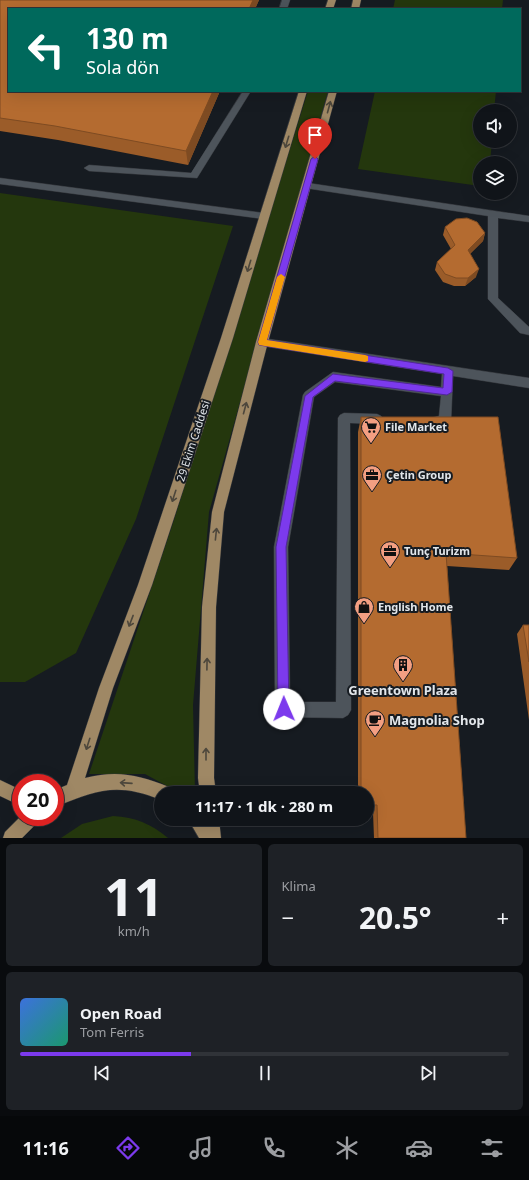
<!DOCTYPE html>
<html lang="tr">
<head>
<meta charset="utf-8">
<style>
	:root { --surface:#101419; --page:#1e2126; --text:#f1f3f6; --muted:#9c9ea2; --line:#303338; --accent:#7c3aed }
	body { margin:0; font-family:"Noto Sans",sans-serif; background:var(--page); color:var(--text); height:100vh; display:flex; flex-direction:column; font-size:15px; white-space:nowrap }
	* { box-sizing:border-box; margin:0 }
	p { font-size:13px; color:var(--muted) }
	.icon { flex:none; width:22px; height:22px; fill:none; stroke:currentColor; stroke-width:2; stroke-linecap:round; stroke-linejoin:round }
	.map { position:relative; height:838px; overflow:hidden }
	.panel { display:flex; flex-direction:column; gap:6px; padding:6px; background:#090b0e; flex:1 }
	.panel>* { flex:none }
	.banner { position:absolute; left:8px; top:8px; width:513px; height:84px; border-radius:0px; box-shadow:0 4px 16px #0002,0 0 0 1px var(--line); background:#00695c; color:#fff; overflow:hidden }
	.tools { position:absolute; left:473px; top:104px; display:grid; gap:8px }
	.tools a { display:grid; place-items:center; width:44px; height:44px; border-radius:50%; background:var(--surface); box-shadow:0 4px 16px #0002,0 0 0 1px var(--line); font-size:20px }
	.speed { position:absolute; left:12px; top:774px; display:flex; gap:8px; font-size:20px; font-weight:700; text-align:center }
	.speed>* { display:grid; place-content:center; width:52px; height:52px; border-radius:50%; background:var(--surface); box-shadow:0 4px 16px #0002,0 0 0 1px var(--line); line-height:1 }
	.speed .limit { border:6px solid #d22; background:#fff; color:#111 }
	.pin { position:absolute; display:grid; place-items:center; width:34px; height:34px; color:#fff; margin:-41px -17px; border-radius:50% 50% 50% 0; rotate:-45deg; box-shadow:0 0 4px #0007 }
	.pin .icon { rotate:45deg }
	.me { position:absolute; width:44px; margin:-22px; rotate:359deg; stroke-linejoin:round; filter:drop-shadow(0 0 3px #0008) }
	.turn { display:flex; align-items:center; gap:14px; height:84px; padding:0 12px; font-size:18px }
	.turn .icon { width:52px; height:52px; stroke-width:2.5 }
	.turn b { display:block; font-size:28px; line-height:34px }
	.big { font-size:30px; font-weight:700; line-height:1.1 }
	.panel .card { flex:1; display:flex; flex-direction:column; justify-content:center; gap:6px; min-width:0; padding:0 14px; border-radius:6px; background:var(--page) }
	.panel .dial { align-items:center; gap:0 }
	.dial b { font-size:52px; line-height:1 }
	.song { display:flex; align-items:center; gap:12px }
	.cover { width:48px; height:48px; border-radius:6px; background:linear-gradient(135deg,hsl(220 70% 55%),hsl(160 70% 35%)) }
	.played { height:4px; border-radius:2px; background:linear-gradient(90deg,var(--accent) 35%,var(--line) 35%) }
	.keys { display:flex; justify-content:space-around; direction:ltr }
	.heat { display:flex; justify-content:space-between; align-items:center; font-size:22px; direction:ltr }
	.panel .tiles { flex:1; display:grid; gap:6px; grid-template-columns:1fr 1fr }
	.card:last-child { grid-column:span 2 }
	.trip { position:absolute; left:154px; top:786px; width:220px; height:40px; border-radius:20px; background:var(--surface); box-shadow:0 4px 16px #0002,0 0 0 1px var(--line); font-weight:700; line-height:40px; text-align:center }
	.menu { display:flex; height:64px; justify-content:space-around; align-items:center; background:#06080a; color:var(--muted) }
	.menu .icon { width:28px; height:28px }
	.menu .on { color:var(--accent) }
	.menu b { font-size:18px; color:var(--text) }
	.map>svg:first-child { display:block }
	.green { fill:#24370d }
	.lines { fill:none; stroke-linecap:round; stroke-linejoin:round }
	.minor-casing { stroke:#34373c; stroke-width:1 }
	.major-casing { stroke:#34373c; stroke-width:1 }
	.minor { fill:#4d545b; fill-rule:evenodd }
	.major { fill:#9f8865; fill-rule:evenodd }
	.wall { fill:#9b5c29 }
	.shaded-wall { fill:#7e4b22 }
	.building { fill:#b46b30; stroke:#7e4b22 }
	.oneway { stroke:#4d473c }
	.route { fill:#7c3aed; stroke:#51269a }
	.slow { fill:#f59e0b }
	.labels { text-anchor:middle; stroke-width:4; stroke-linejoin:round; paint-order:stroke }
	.poi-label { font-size:11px; font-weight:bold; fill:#e2e6ea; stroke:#161b21; text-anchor:start }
	.street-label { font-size:11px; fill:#e2e6ea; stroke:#161b21 }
	.near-poi-label { font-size:13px; font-weight:bold; fill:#e2e6ea; stroke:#161b21 }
</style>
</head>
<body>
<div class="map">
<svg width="529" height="838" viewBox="0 0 529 838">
	<rect width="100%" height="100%" fill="#161b21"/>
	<path class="green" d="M395,0H503L502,9H393Z
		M308,91H328L209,512L193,705L195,793H180L145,774H89L174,520Z
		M375,91H496L494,111H480V141H492L490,163H480V186L358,169Z
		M0,193L233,226L136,519L76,653L25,682H0Z
		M113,816C136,817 151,824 168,838H61L82,824Z"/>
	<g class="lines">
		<g class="minor-casing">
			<path id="minor" d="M282,0H290L287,9H279Z
				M243,91H251L197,178L89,171L84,168L89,165L191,173Z
				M0,178L264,213L269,216L264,219L0,184Z
				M308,183L529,216V222L498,218V298L529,327V335L520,333L488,299V216L305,188V184Z
				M262,338L529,378V388L453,376L451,421L449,424C443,427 437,427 431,424L429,421L431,418L439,416L441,396L335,382L314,397L288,547L290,702H336L338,418L340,415L344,413L377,414L381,416L383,419L381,422L377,424L350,423L351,710L348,715L343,718L283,717L278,714L275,709L274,547L303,395L305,392L333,372L441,387L442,374L262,346L258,345L256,342L258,339Z"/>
		</g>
		<g class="major-casing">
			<path id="major" d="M328,0H336L333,9H325Z
				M353,0H361L359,9H351Z
				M299,91H307L233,338L152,585L113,688L85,778C118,770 138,775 169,787L171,793H161V800C117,782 97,790 55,807V790L67,785L99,688L138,585L221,338Z
				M329,91H337L268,342L224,512L216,607L214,778L216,793H200L198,778L202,607L212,512L256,342Z
				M0,780L21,790V806L0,796Z
				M21,816L39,817L37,823L22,838H3L5,832Z
				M188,819H219L221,838H199Z"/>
		</g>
		<use href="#minor" class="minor"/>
		<use href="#major" class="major"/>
	</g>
	<path class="wall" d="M0,0H259L255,9H9V91H220L188,165L58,140L0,131Z
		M445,227L485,233L483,241L470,254L476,277L465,286H454L443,282L435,270L437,262L451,249L443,235Z
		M361,417L517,558L509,570L447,566L466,838H374L373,812L367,811V793H358V432Z
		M523,625H529V720L517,634Z"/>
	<path class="shaded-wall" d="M253,0H259L255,9H249Z
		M213,91H220L188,165L186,151Z
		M485,233L483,241L465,258L468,250Z
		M479,269L476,277L465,286L468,278Z"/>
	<path class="building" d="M0,0H253L249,9H9V91H213L186,151L55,126L0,118Z
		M467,218L477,222L485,233L468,250L479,269L468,278H456L445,274L437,262L455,245L445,227L456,219Z
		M361,417H498L517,558L446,553L466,838H378L377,805H367V793H361Z
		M523,625H529V662Z"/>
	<defs><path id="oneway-shaft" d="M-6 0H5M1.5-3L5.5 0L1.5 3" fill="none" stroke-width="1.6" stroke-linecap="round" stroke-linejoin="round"/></defs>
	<g class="oneway">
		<use href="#oneway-shaft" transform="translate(329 107) rotate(-75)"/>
		<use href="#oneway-shaft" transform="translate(287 142) rotate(107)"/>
		<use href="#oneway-shaft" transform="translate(249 266) rotate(107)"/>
		<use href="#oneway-shaft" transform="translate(245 408) rotate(-75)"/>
		<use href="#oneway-shaft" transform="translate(174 496) rotate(108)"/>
		<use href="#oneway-shaft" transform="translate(216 534) rotate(-84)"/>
		<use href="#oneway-shaft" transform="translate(131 621) rotate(111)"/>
		<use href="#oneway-shaft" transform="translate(207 664) rotate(-89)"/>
		<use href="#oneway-shaft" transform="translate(88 744) rotate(108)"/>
		<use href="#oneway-shaft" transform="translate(206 754) rotate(-90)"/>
		<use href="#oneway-shaft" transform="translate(126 783) rotate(-176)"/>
	</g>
	<path class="route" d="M315,156L318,159L267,340L448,368L453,371L452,392L447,395L335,381L313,397L286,547L289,709L288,713L284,715L279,713L278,709L276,547L305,396L333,374L443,388L444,374L259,345L258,342L311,159Z"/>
	<path class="slow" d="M281,274L285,277L267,340L365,355L368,356V361L365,362L259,345L258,342L277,277Z"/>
	<defs>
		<g id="supermarket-pin" transform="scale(1)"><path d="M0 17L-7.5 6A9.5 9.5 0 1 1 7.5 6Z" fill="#f39f82" stroke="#161b21"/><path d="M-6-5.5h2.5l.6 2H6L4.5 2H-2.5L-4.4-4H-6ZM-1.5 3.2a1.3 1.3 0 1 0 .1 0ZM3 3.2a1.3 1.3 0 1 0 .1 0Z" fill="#111"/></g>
		<g id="office-pin" transform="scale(1)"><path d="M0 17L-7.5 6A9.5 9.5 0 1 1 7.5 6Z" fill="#f39f82" stroke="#161b21"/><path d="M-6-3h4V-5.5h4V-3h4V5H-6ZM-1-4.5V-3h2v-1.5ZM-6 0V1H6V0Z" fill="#111"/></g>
		<g id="shop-pin" transform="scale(1)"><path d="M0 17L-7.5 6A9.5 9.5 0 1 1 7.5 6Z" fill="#f39f82" stroke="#161b21"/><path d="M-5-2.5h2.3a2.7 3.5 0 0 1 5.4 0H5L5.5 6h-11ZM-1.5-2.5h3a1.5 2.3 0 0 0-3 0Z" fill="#111"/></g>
		<g id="building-pin" transform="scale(1)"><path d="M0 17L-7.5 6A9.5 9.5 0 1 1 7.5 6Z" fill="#f39f82" stroke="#161b21"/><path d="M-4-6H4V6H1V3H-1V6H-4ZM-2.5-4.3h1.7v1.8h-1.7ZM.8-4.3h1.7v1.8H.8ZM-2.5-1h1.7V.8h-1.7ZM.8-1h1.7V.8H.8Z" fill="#111"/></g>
		<g id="cafe-pin" transform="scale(1)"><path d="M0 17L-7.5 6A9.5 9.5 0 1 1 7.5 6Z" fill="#f39f82" stroke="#161b21"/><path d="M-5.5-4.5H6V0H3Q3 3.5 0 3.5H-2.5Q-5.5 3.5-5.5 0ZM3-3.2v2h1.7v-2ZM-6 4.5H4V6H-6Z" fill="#111"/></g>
	</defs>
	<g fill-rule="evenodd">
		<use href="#supermarket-pin" x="371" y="427"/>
		<use href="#office-pin" x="372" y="475"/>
		<use href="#office-pin" x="390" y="551"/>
		<use href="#shop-pin" x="364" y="607"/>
		<use href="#building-pin" x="403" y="665"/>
		<use href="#cafe-pin" x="375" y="720"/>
	</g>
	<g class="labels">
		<g class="poi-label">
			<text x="385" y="431">File Market</text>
			<text x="386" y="479">Çetin Group</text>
			<text x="404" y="555">Tunç Turizm</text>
			<text x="378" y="611">English Home</text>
		</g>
		<g class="street-label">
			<text transform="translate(193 441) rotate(-72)" y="4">29 Ekim Caddesi</text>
		</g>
		<g class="near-poi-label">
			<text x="403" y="695">Greentown Plaza</text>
			<text x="389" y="725" text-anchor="start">Magnolia Shop</text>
		</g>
	</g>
</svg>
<div class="tools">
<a><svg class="icon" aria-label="sound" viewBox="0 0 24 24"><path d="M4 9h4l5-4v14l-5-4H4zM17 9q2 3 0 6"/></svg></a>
<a><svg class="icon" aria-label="layers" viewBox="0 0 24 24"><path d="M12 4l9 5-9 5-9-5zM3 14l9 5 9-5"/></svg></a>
</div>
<div class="speed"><div class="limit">20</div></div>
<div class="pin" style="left:315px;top:159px;background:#d93025"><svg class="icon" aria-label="arrive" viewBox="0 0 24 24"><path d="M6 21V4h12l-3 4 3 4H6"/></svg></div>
<svg class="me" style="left:284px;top:709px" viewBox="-20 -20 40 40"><circle r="19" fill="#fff"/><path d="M0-13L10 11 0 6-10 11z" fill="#7c3aed"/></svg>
<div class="trip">11:17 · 1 dk · 280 m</div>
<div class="banner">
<div class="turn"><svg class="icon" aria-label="left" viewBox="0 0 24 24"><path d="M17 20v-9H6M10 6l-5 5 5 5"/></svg><div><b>130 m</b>Sola dön</div></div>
</div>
</div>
<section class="panel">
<div class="tiles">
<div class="card dial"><b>11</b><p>km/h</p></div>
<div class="card"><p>Klima</p>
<div class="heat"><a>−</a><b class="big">20.5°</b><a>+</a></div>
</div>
<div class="card">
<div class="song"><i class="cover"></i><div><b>Open Road</b><p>Tom Ferris</p></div></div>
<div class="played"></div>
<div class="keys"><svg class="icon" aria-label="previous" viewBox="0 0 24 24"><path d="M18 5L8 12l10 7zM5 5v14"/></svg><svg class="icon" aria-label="pause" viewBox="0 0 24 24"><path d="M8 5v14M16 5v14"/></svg><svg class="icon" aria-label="next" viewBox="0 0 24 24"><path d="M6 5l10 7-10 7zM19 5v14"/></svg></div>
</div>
</div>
</section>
<nav class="menu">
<b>11:16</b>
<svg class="icon on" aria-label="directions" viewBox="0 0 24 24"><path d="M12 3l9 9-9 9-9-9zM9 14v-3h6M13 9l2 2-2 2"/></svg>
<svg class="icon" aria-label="music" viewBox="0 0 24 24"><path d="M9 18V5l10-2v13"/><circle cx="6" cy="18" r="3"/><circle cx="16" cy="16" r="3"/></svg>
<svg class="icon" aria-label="phone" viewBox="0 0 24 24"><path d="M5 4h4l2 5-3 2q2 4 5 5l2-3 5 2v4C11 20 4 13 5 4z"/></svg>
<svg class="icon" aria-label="climate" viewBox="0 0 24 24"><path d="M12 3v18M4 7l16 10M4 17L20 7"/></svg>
<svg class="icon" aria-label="car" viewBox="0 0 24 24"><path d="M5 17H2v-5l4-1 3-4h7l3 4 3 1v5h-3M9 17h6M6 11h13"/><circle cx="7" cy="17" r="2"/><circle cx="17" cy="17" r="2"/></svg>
<svg class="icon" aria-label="filters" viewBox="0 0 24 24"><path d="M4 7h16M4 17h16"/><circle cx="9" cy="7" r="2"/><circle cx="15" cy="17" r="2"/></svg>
</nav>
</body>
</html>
